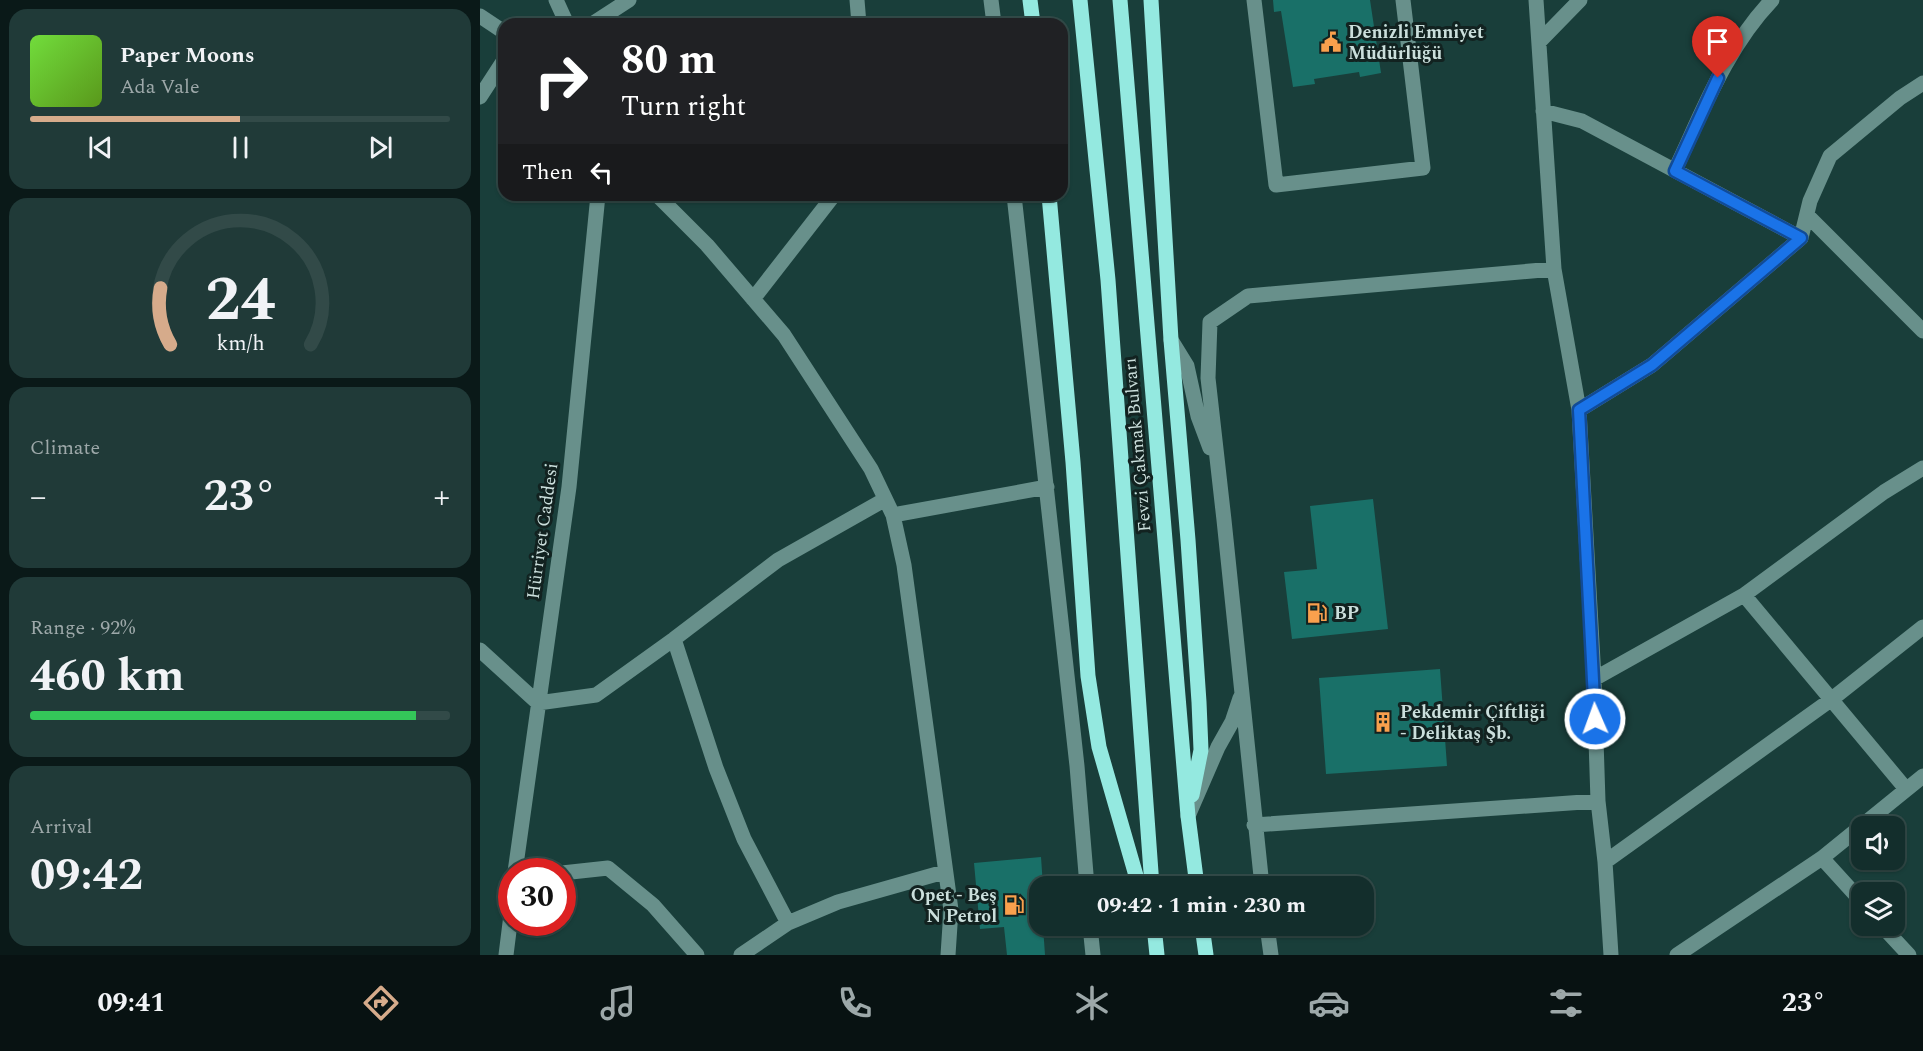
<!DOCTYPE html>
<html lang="en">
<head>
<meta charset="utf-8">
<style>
	:root { --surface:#132e2c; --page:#203a38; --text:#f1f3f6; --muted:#9da8a9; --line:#324a48; --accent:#d6ab8b }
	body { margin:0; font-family:Spectral,serif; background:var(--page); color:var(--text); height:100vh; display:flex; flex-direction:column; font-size:22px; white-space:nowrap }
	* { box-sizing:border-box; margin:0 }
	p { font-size:20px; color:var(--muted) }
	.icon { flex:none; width:33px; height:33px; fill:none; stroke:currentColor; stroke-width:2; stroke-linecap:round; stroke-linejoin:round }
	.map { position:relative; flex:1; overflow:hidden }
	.panel { display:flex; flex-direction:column; gap:9px; padding:9px; background:#0a1918; width:480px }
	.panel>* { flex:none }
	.top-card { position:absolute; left:18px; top:18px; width:570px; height:183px; border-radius:18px; box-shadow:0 2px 4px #0004,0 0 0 2px var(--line); background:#202124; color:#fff; overflow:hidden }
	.buttons { position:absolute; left:1371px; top:816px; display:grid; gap:12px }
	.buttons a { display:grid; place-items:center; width:54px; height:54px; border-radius:12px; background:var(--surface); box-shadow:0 2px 4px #0004,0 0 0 2px var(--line); font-size:30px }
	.speed { position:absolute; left:18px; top:858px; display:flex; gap:12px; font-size:30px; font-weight:700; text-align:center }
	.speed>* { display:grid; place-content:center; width:78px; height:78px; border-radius:50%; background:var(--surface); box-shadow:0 2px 4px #0004,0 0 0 2px var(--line); line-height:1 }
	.speed .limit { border:9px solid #d22; background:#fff; color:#111 }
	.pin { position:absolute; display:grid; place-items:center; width:51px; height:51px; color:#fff; margin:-62px -26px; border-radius:50% 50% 50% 0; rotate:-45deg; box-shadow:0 0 6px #0007 }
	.pin .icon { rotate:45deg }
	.me { position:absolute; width:66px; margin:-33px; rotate:358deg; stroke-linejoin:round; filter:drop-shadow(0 0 4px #0008) }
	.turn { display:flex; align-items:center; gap:21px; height:126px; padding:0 24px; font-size:27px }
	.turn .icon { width:78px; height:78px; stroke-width:2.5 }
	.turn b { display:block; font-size:42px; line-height:51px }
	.then { display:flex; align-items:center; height:57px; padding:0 24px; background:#0003; gap:12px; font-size:22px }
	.big { font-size:45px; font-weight:700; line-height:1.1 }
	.panel .tile { flex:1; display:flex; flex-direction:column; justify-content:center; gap:9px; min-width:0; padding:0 21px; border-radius:18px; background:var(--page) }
	.panel .dial { align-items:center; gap:0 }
	.dial svg { height:156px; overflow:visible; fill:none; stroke:var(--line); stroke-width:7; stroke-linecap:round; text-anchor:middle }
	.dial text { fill:var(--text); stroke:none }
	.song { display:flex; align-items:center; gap:18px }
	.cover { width:72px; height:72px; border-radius:9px; background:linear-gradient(135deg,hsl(100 70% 55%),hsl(90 70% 35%)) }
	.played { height:6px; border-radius:3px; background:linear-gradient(90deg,var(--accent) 50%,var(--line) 50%) }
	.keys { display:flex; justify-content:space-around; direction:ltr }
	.heat { display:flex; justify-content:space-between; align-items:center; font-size:33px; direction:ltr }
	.charge { height:9px; border-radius:4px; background:linear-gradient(90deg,#34c759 92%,var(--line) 0) }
	.trip { position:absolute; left:549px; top:876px; width:345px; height:60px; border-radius:18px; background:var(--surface); box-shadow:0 2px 4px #0004,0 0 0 2px var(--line); font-weight:700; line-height:60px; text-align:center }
	.menu { display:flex; height:96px; justify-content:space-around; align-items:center; background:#081212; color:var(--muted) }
	.menu .icon { width:42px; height:42px }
	.menu .selected { color:var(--accent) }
	.menu b { font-size:27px; color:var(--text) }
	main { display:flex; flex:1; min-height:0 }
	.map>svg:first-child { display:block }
	.building { fill:#197068 }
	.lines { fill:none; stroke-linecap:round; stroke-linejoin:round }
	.minor { stroke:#68908b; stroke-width:15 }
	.major { stroke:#94e9e0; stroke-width:15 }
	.route-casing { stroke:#114b97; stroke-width:15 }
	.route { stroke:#1a73e8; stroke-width:10 }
	.labels { text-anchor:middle; stroke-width:6; stroke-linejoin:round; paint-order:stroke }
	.poi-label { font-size:18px; font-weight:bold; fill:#cbdfdc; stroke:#122220; text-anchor:start }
	.street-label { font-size:18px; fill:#cbdfdc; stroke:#122220 }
</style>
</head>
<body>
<main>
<section class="panel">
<div class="tile">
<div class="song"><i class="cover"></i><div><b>Paper Moons</b><p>Ada Vale</p></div></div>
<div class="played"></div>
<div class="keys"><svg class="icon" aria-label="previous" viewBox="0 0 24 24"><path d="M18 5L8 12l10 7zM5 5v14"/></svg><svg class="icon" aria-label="pause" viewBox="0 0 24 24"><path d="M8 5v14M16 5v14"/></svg><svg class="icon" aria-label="next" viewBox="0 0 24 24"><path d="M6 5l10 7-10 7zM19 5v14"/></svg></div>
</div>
<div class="tile dial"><svg viewBox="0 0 100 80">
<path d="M14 69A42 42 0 1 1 86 69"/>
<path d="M14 69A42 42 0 0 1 9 40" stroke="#d6ab8b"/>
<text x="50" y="56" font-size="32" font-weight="700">24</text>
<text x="50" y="72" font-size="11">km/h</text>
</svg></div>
<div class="tile"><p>Climate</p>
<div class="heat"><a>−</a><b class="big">23°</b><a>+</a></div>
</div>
<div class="tile"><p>Range · 92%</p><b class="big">460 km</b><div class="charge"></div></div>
<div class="tile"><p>Arrival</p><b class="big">09:42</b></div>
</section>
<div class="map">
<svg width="1443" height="955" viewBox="0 0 1443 955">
	<rect width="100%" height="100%" fill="#193e3a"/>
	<path class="building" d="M793,0H890L901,73L880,77L879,72L834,79L835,84L813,87L801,11L794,12Z
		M893,499L908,629L812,639L804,572L837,569L830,506Z
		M960,669L967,766L846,774L839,678Z
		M561,857L563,886H560V926H563L565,955H527L524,927L500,929L494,863Z"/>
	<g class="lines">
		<path class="minor" d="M76,0L87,24
			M377,0L379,24
			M511,0L514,24
			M774,0L796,185L943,168L923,0
			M1056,0L1074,269L1099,410L1114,679L1118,801L1125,862L1131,955
			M0,16L24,32
			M112,24L149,0
			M1060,41L1100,0
			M0,97L24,60
			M1063,111L1102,121L1321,238
			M1195,170C1223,111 1246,48 1292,0
			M177,195L227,245L304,335L391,469L413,515L424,565L471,910L468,955
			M534,195L597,766L607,886
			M1327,215L1443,331
			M273,299L354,195
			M691,340L707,366L718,416L730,448
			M1099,410L1172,365L1321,238L1330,201L1350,156L1420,98L1443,83
			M413,515L567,487
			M1264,595L1426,789
			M194,639L236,768L264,839L308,923
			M0,650L58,703L116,695L194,639L298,560L404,500
			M1114,679L1264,595L1404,492L1443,468
			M708,816L738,747L752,722L760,698
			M774,825L1118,801
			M1342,858L1382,902
			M1125,862L1352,699L1443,627
			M35,872L89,487L118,195
			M82,873L128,868L173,905L217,955
			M782,886L744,520L728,378L730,322L768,296L1074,269
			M610,926L613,955
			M787,926L791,955
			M1402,926L1429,955
			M26,955L32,907
			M261,955L308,923L358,902L464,872
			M1197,955L1342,858L1443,776"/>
		<path class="major" d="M550,0L553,24
			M600,0L628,280L672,886
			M640,0L708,816L717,886
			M671,0L691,340L708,540L719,702L721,750L712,795
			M569,195L593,462L608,676L619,747L659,886
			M674,926L677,955
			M722,926L726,955"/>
	</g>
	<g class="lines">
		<g class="route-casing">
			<path id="route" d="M1115,719L1099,410L1172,365L1321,238L1195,171L1238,78"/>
		</g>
		<use href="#route" class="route"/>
	</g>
	<defs>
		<g id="civic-bare" transform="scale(1.62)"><path d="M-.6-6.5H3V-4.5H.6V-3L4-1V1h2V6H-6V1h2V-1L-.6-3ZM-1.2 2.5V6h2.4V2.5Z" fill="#f9a04d" stroke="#122220" stroke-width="2.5" paint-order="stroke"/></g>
		<g id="fuel-bare" transform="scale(1.62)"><path d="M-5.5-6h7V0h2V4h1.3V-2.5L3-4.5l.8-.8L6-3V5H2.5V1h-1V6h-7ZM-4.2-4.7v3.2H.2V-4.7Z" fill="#f9a04d" stroke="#122220" stroke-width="2.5" paint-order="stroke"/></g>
		<g id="building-bare" transform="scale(1.62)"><path d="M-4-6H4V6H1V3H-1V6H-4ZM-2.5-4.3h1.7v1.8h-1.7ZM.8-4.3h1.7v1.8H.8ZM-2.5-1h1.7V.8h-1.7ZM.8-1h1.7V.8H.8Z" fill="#f9a04d" stroke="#122220" stroke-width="2.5" paint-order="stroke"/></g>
	</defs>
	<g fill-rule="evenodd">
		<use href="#civic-bare" x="851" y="42"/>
		<use href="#fuel-bare" x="837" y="613"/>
		<use href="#building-bare" x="903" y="722"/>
		<use href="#fuel-bare" x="534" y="905"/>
	</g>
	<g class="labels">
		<g class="poi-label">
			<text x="868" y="38">Denizli Emniyet<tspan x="868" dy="21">Müdürlüğü</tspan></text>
			<text x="854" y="619">BP</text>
			<text x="920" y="718">Pekdemir Çiftliği<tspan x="920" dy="21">- Deliktaş Şb.</tspan></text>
			<text x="517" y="901" text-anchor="end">Opet - Beş<tspan x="517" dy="21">N Petrol</tspan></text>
		</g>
		<g class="street-label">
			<text transform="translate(657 445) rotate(-95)" y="6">Fevzi Çakmak Bulvarı</text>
			<text transform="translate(62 531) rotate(-82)" y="6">Hürriyet Caddesi</text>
		</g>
	</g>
</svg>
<div class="buttons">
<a><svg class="icon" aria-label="sound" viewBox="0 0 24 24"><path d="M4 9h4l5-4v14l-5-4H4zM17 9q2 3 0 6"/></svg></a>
<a><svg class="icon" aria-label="layers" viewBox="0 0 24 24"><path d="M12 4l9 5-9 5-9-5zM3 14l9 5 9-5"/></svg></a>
</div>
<div class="speed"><div class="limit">30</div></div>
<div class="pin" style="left:1238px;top:78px;background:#d93025"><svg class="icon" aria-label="arrive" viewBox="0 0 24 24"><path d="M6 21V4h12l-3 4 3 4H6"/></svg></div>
<svg class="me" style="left:1115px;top:719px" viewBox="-20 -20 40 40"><circle r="17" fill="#1a73e8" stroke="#fff" stroke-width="3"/><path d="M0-11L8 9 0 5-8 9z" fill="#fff"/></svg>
<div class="trip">09:42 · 1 min · 230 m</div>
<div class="top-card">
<div class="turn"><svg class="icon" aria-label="right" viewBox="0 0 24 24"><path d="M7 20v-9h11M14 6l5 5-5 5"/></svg><div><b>80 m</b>Turn right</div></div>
<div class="then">Then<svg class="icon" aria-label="left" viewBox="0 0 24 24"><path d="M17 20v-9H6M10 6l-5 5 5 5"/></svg></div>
</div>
</div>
</main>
<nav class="menu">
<b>09:41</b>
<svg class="icon selected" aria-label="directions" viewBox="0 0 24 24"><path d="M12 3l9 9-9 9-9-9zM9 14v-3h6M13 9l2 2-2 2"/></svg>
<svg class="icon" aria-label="music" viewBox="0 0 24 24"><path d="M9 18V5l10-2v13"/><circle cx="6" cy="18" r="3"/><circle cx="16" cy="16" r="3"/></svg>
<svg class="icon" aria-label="phone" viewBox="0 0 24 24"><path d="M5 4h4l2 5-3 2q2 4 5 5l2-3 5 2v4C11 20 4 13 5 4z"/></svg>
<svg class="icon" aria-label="climate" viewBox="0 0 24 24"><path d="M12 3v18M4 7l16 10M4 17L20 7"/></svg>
<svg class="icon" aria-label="car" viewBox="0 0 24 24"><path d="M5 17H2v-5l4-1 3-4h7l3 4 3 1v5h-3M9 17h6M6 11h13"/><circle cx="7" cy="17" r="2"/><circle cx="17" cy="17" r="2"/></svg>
<svg class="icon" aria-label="filters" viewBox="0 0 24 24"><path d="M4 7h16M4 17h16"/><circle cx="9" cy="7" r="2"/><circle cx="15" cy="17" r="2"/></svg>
<b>23°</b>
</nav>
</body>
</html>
